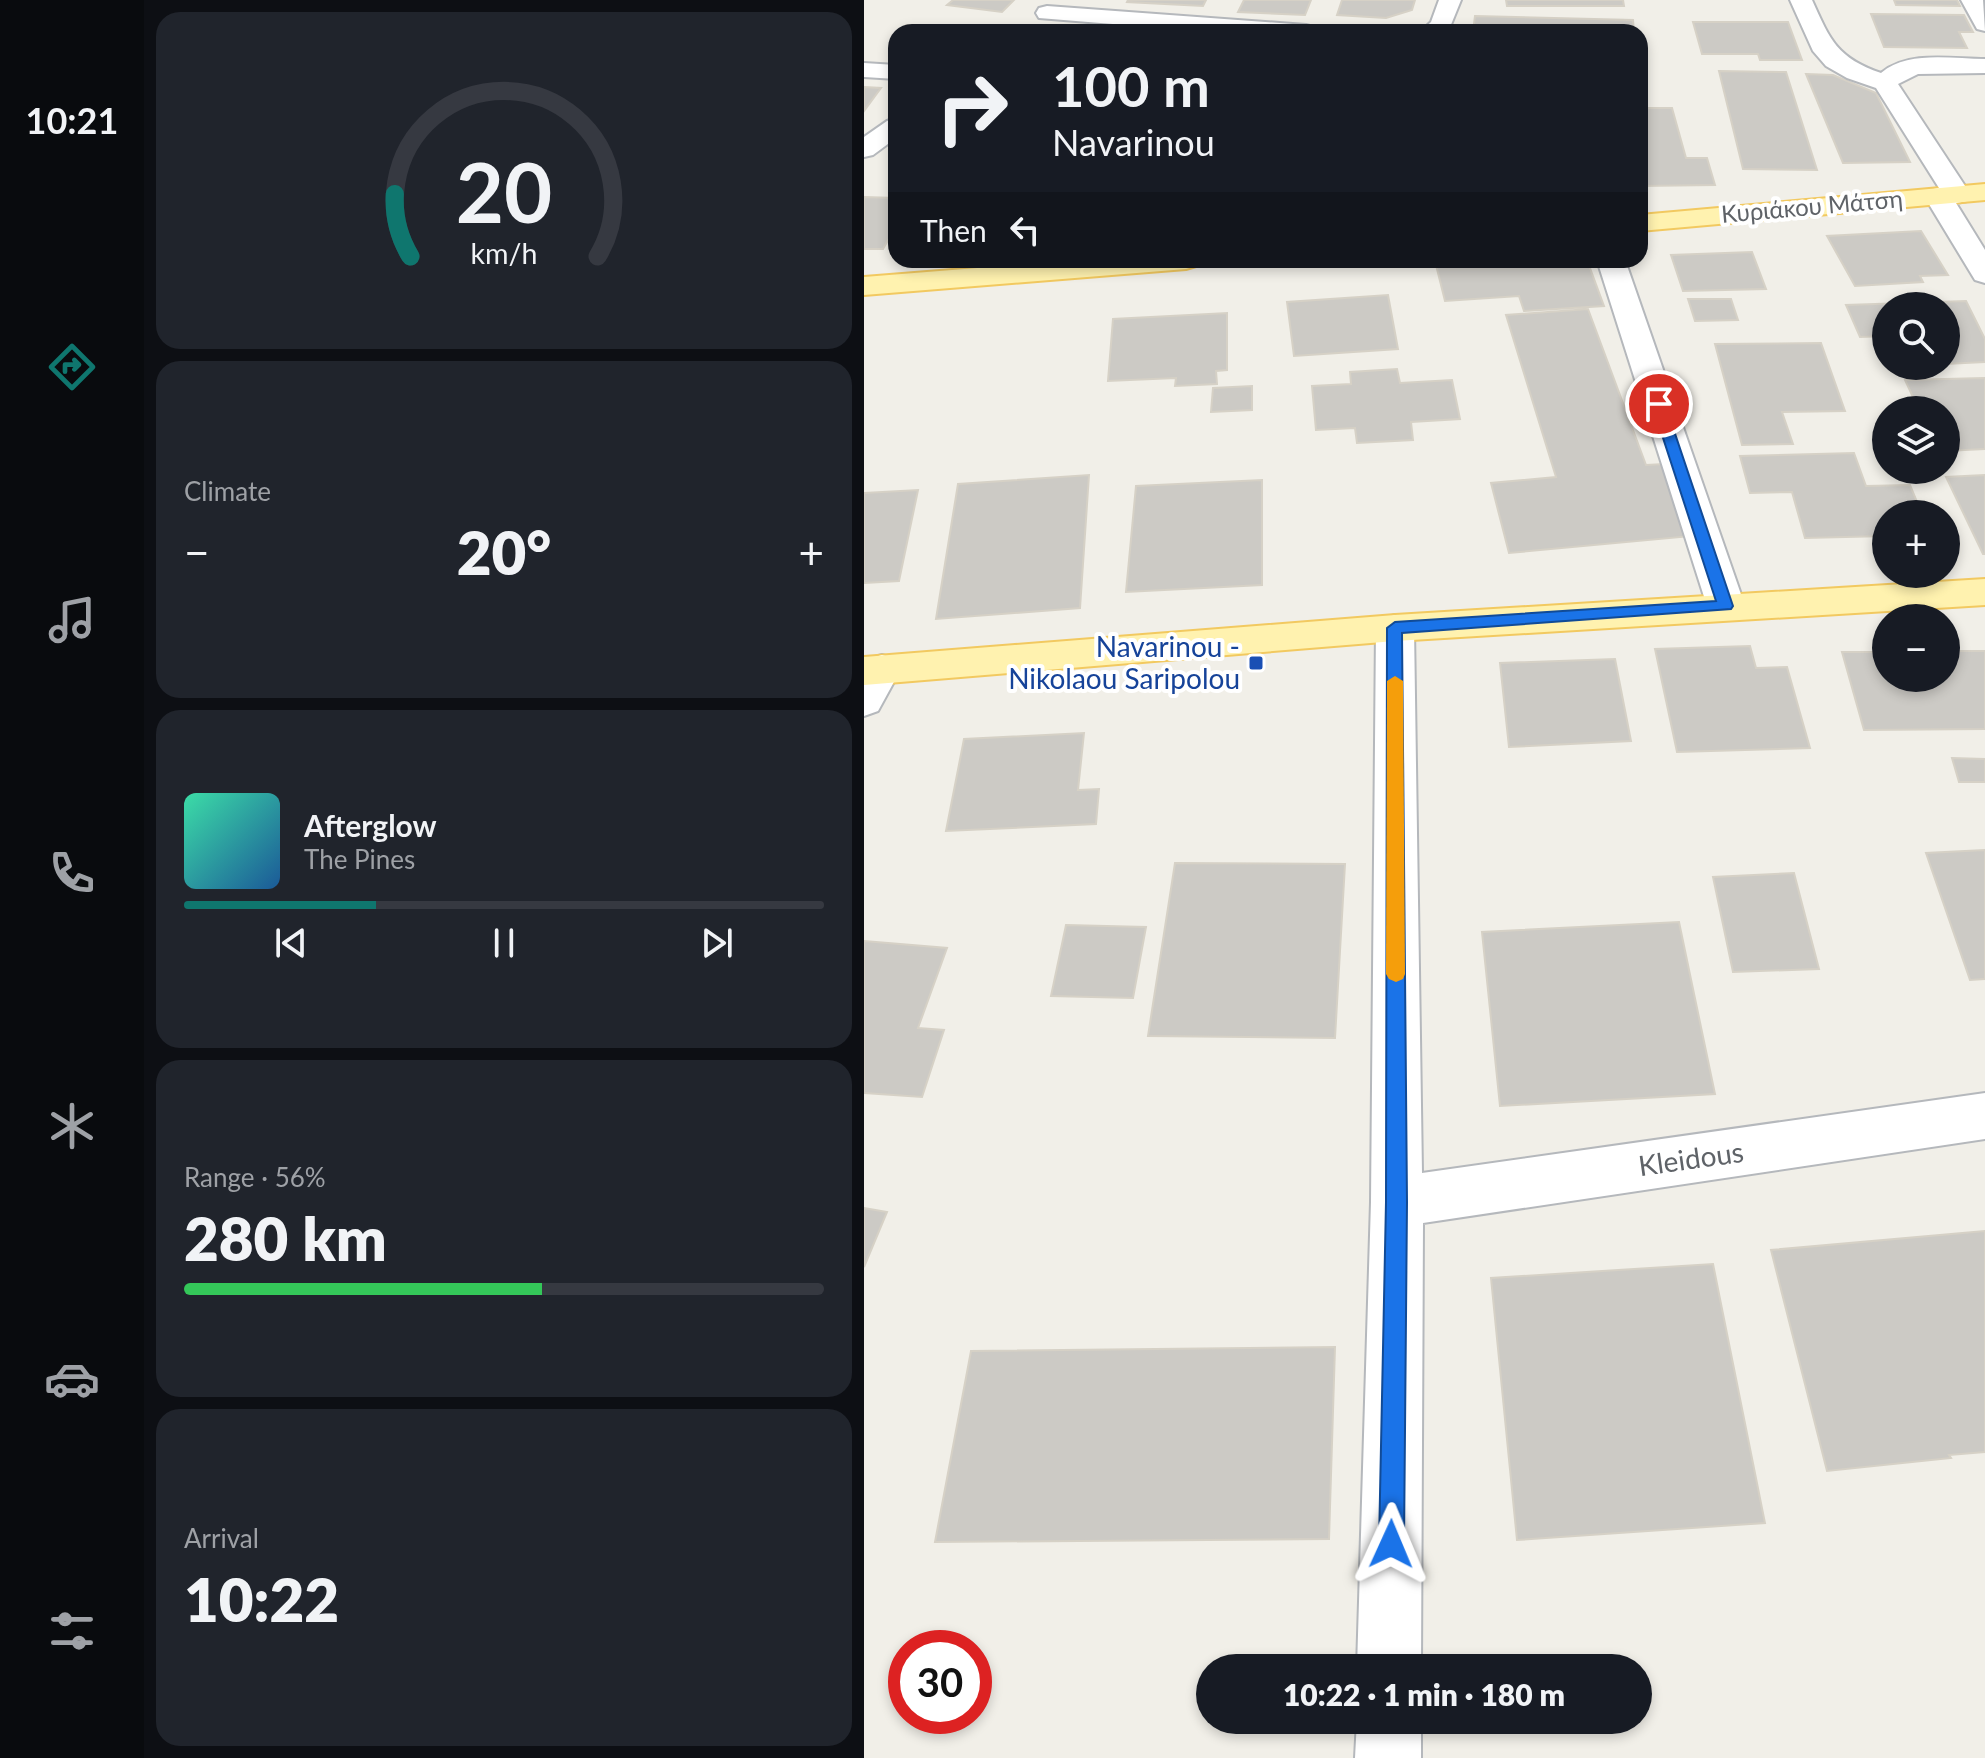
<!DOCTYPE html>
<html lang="en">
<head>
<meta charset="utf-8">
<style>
	:root { --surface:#171b24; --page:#20242c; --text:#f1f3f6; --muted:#9ea1a6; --line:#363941; --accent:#0f766e }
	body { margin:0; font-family:Lato,sans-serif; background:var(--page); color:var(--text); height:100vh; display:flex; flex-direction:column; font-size:30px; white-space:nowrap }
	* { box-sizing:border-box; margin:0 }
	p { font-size:26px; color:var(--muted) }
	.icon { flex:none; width:44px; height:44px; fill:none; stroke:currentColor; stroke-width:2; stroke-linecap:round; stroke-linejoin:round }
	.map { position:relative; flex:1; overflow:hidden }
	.side { display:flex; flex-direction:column; gap:12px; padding:12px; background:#0d0f14; width:720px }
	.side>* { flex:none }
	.top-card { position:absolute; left:24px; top:24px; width:760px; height:244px; border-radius:24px; box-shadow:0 4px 12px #0003; background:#171b24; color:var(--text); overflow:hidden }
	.tools { position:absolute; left:1008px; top:292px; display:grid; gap:16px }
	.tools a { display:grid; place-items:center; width:88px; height:88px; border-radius:50%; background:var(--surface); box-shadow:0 4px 12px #0003; font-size:40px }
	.speed { position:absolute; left:24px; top:1630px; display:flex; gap:16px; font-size:40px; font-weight:700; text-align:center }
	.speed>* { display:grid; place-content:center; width:104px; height:104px; border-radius:50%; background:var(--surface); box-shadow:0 4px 12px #0003; line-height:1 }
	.speed .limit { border:12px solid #d22; background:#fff; color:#111 }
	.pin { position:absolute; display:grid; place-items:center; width:68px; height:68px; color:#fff; margin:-34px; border:4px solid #fff; border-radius:50%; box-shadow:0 2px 8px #0007 }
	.me { position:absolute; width:88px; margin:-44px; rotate:1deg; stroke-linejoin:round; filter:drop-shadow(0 0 6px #0008) }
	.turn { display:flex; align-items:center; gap:28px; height:168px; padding:0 32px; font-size:36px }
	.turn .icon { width:104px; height:104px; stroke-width:2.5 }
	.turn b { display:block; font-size:56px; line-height:68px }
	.then { display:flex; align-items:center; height:76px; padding:0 32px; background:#0003; gap:16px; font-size:30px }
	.big { font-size:60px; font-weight:800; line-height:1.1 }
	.side .tile { flex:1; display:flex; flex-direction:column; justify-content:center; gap:12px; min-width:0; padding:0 28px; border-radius:24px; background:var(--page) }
	.side .dial { align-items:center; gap:0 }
	.dial svg { height:208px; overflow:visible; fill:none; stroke:var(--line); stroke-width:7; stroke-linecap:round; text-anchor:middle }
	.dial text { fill:var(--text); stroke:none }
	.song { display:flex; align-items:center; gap:24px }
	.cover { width:96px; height:96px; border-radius:12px; background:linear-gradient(135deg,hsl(160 70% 55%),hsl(210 70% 35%)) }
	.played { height:8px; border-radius:4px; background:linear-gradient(90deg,var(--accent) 30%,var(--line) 30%) }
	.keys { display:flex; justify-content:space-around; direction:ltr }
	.heat { display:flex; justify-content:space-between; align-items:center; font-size:44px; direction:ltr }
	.charge { height:12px; border-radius:6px; background:linear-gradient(90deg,#34c759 56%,var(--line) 0) }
	.trip { position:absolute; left:332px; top:1654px; width:456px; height:80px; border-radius:40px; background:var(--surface); box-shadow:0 4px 12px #0003; font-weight:800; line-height:80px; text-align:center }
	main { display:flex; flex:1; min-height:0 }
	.dock { display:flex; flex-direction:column; width:144px; justify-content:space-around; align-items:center; background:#090b0e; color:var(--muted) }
	.dock .icon { width:56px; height:56px }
	.dock .on { color:var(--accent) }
	.dock b { font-size:36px; color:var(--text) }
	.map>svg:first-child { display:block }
	.building { fill:#cccac5; stroke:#d6d1c6; stroke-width:2 }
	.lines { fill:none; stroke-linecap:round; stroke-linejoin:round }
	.minor-casing { stroke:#b5b8bc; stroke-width:4 }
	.major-casing { stroke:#f2c960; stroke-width:4 }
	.minor { fill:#fff; fill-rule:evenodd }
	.major { fill:#fff2af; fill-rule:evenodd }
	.route { fill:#1a73e8; stroke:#114b97; stroke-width:2 }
	.slow { fill:#f59e0b }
	.transit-dot { fill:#1a4fb4; stroke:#fff; stroke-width:3 }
	.labels { text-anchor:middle; stroke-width:8; stroke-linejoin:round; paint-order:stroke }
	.far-street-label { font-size:24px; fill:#5f6368; stroke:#fff }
	.transit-label { font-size:28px; fill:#164399; stroke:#fff; text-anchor:end }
	.street-label { font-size:28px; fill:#5f6368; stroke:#fff }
</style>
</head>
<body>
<main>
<nav class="dock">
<b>10:21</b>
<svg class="icon on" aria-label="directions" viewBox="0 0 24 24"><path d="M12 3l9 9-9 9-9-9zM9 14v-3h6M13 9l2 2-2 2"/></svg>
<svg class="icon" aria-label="music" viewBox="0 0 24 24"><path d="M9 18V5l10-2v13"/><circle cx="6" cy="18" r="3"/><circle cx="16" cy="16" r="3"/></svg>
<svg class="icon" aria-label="phone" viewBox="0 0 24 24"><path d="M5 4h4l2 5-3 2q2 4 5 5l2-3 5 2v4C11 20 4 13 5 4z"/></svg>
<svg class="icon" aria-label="climate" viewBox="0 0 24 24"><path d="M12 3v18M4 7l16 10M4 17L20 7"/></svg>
<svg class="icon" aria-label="car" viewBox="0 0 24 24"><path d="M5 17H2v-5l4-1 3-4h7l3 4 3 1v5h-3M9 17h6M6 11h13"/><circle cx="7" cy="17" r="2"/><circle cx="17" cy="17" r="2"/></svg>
<svg class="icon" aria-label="filters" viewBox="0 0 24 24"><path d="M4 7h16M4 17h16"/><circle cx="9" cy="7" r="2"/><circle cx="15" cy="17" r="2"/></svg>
</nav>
<section class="side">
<div class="tile dial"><svg viewBox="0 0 100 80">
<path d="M14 69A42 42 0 1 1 86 69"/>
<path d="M14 69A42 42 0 0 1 8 45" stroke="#0f766e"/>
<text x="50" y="56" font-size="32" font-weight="700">20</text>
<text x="50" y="72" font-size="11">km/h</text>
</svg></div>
<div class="tile"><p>Climate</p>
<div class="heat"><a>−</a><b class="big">20°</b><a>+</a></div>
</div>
<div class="tile">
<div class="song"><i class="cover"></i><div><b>Afterglow</b><p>The Pines</p></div></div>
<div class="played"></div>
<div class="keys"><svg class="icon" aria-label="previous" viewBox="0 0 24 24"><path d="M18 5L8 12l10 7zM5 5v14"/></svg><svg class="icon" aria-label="pause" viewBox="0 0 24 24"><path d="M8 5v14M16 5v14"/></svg><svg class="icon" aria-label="next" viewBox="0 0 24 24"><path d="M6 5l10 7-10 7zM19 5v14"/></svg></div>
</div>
<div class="tile"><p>Range · 56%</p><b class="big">280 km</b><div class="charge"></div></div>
<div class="tile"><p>Arrival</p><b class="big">10:22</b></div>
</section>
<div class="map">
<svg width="1121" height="1758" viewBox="0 0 1121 1758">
	<rect width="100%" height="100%" fill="#f1efe8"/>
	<path class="building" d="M89,0H150L138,12L83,5Z
		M264,0H342L339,6L263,2Z
		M380,0H447L441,15L374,12Z
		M478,0H551L548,10L522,18L473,15Z
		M642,0H759L760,6H643Z
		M1030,0H1093L1096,6L1032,5Z
		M1007,14L1100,15L1109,32H1095L1103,48L1020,47Z
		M611,16L769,20L770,32H609Z
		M829,22H924L938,60H896L894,54H838Z
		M42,25L105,28L102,32H37Z
		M855,71L922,72L953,170L879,169Z
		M942,74L969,75L1012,93L1046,162L979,163Z
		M0,87L17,88L0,111Z
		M776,108H808L822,158H843L851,185L776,186Z
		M0,197L32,198V226L19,249H0Z
		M1057,231L1084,275L1056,276L1059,282L991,286L963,236Z
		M888,252L902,289L819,291L807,255Z
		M640,260H723L740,306L660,311L655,296L581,301L572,265Z
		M524,295L534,349L430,356L423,302Z
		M824,299H867L874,320L831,321Z
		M1102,301L1121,339V362L1082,364V306H1022V336L996,337L982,305Z
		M724,309L782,465L800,464L828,536L645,553L627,483L692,477L642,315Z
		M363,313V370L352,371L353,384L311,386L312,378L244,381L249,319Z
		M957,343L981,411L918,412L929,444L878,445L851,344Z
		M533,369L536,383L588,380L596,419L547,422L549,440L493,443L491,428L452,430L448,386L487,384L486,372Z
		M1121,378V449L1082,451V410H1055L1041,380Z
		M388,386V410L347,412L349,388Z
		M990,453L1002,486L1046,485L1058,514H1022V536L941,538L928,492L886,493L876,456Z
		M225,475L216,608L72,619L94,484Z
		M1121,475V554H1119L1082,477Z
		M398,480V585L262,592L272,486Z
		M54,490L35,581L0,583V493Z
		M886,646L892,668L923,667L946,748L813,752L791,649Z
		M1082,651H1121V729L1000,730L978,652H1022V678H1082Z
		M751,659L767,741L645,747L636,663Z
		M220,733L214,790L235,789L232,824L82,831L100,739Z
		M1088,758L1121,759V782H1095Z
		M1121,850V979L1106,980L1062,853Z
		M311,863L481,864L471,1038L284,1036Z
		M930,873L955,969L869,972L849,877Z
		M815,922L851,1094L636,1106L618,932Z
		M202,925L282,927L269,998L187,996Z
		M0,941L83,948L54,1028L80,1030L58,1097L0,1093Z
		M0,1208L23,1212L0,1267Z
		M1121,1231V1452L1085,1455L1087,1458L963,1471L907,1250Z
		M849,1264L901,1523L653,1540L627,1278Z
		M471,1347L465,1539L71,1542L107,1351Z"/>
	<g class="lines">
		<g class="minor-casing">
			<path id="minor" d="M575,0H597L584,32H556L567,22Z
				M926,0H948C966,40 973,58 1017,73C1044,50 1088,59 1121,59V73L1054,74L1034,84L1107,195L1103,201L1092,203L1121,250V283L1111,280L1060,196L1064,190L1075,188L1012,88L983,78L962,66L949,51Z
				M1097,0H1119L1121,31L1113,29Z
				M183,6L442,25L450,27L454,32H347L175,18L172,13L175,8Z
				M0,63L32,65V79L0,77Z
				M32,118V138L9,155L0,157V137L23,121Z
				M733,260H761L881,606L875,615L862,619L849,615L843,606Z
				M531,615L544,619L550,628L558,1173L1121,1093V1139L559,1223L557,1668H493L507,1202L512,628L518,619Z
				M18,655L32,659L37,669L14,711L0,716V666L4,659Z
				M493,1720H557V1758H491Z"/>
		</g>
		<g class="major-casing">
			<path id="major" d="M1121,184V200L776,231V215Z
				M214,260H336L332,266L322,269L0,295V277Z
				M1121,579V605L531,641L0,685V657L531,615Z"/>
		</g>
		<use href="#minor" class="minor"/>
		<use href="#major" class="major"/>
	</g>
	<path class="route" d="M795,400L801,404L869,606L867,609L538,633L543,1202L540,1544L536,1553L527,1556L519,1553L515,1544L522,1202L523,628L531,622L852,601L788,404Z"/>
	<path class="slow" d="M531,676L539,681L541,974L539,979L532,982L525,979L522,974L523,681Z"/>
	<rect class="transit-dot" x="384" y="655" width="16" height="16" rx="4"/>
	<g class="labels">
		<g class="far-street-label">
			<text transform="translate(948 207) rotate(-5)" y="8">Κυριάκου Μάτση</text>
		</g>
		<g class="transit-label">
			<text x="376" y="657">Navarinou -<tspan x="376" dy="32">Nikolaou Saripolou</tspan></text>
		</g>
		<g class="street-label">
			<text transform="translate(827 1159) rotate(-8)" y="10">Kleidous</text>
		</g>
	</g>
</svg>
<div class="tools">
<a><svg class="icon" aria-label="search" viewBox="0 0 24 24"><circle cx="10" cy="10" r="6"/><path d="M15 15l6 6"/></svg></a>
<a><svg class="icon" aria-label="layers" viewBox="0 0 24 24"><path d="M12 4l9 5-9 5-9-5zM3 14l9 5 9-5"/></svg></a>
<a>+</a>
<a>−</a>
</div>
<div class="speed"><div class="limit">30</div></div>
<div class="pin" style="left:795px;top:404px;background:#d93025"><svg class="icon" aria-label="arrive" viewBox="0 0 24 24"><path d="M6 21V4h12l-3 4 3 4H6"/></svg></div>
<svg class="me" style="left:527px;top:1544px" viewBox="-20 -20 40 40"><path d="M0-17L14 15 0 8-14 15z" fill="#1a73e8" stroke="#fff" stroke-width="4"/></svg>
<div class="trip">10:22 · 1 min · 180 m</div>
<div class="top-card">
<div class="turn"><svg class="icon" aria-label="right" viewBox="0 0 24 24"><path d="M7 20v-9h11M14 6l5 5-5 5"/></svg><div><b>100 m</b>Navarinou</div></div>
<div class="then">Then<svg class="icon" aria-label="left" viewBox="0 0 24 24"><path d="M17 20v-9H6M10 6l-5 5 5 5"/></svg></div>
</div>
</div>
</main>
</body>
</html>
